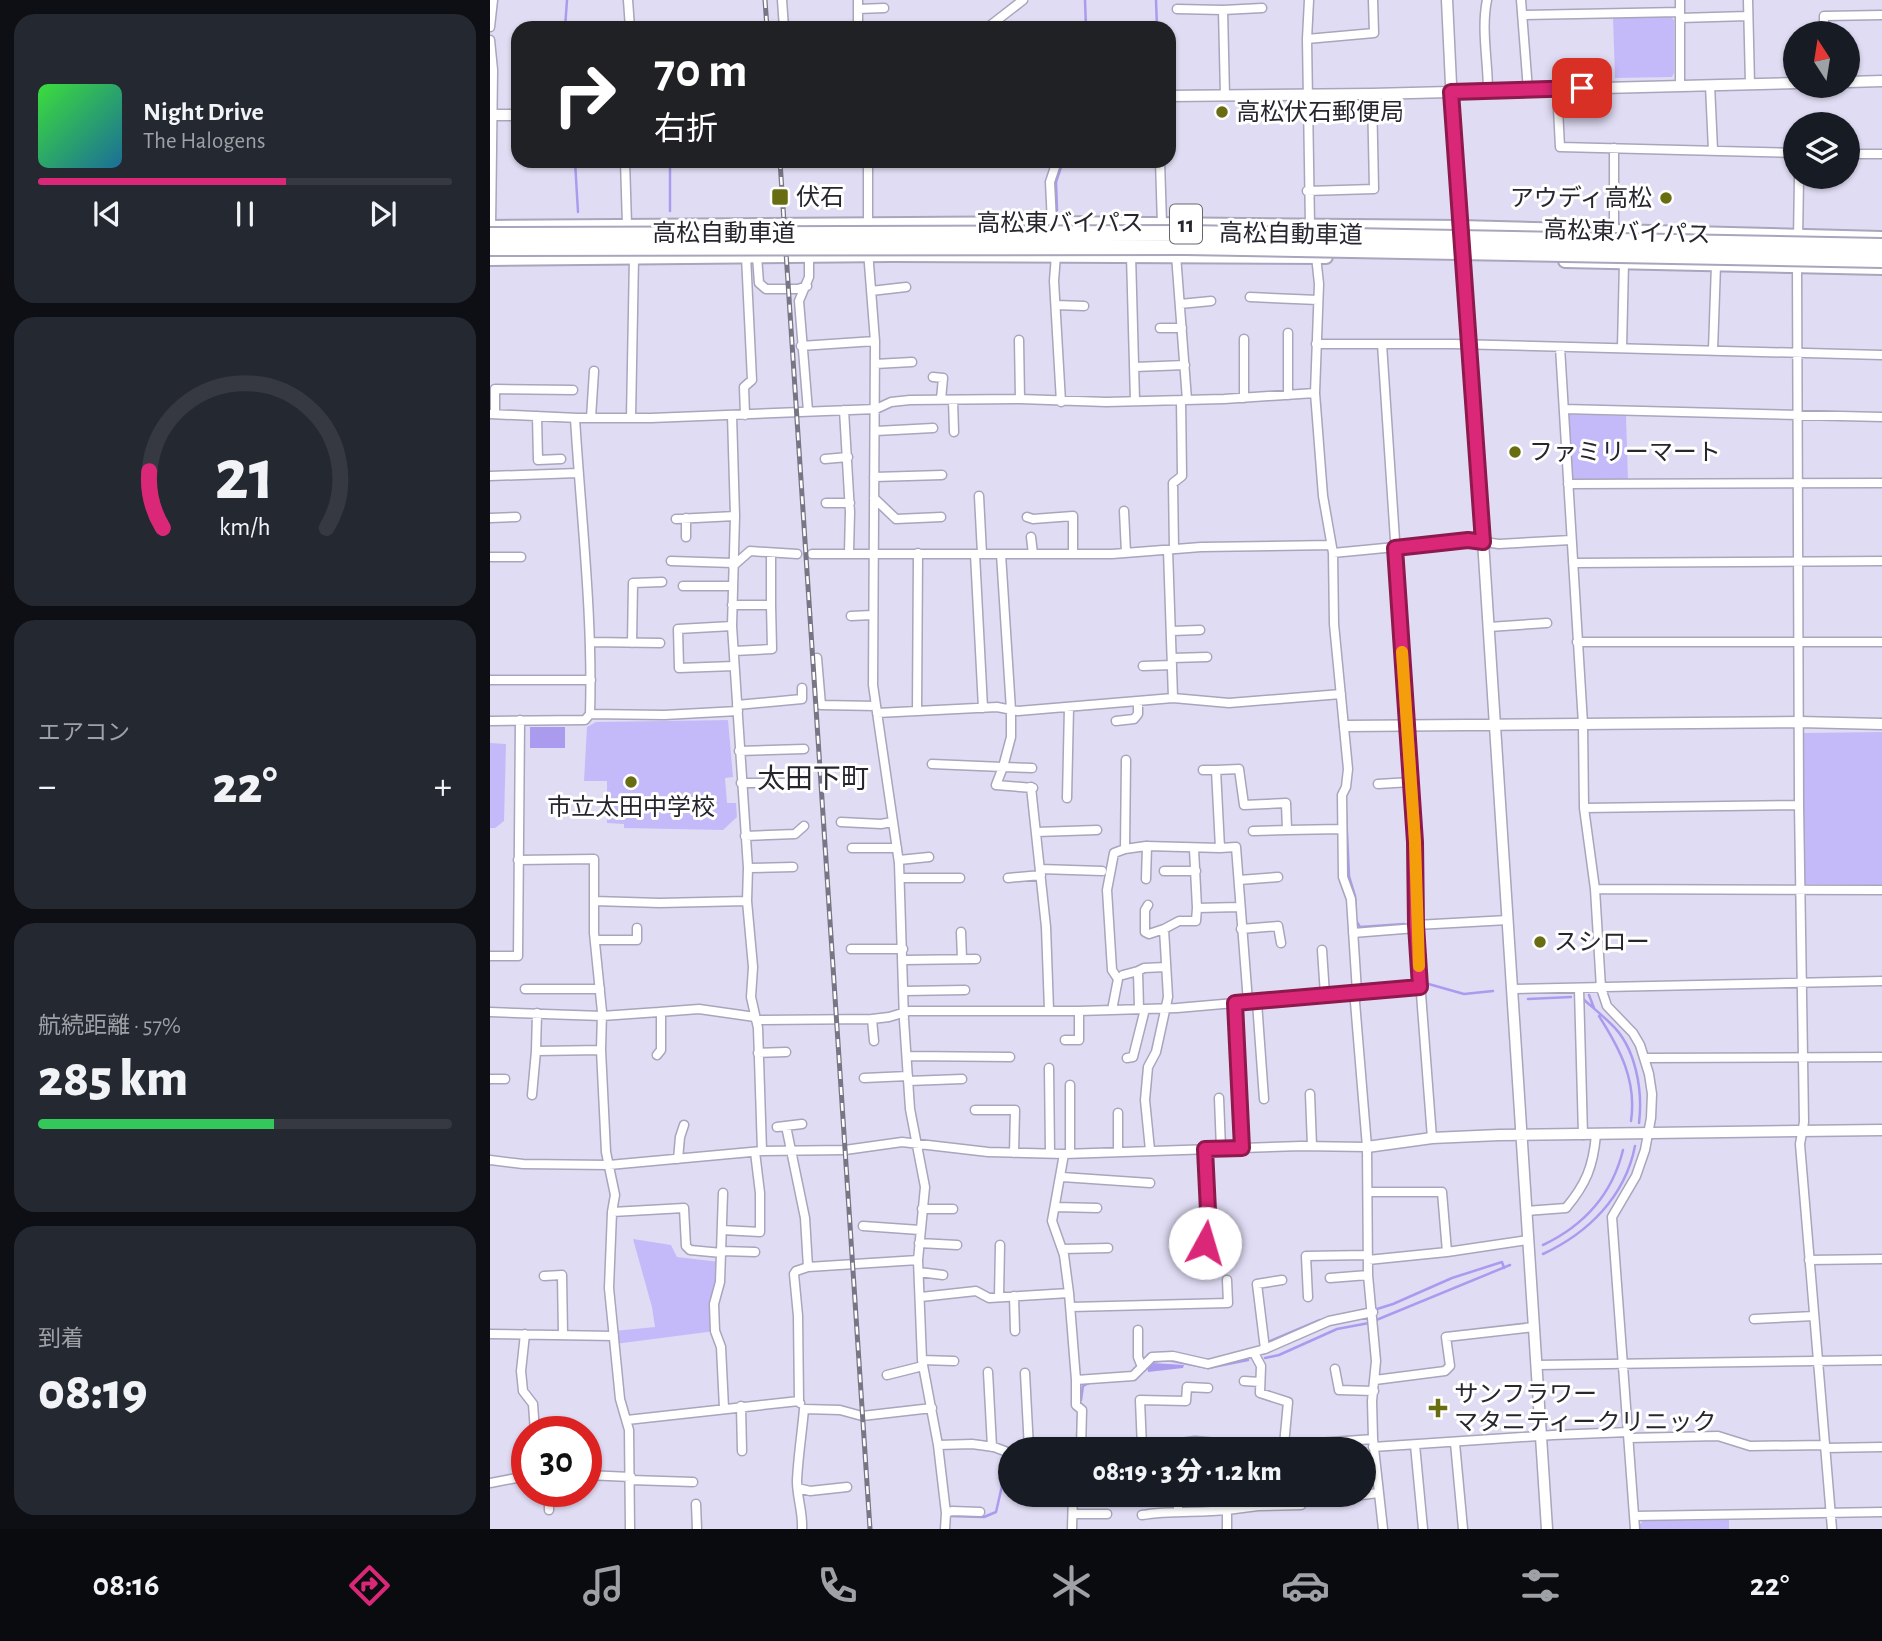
<!DOCTYPE html>
<html lang="ja">
<head>
<meta charset="utf-8">
<style>
	:root { --surface:#171b24; --page:#242831; --text:#f1f3f6; --muted:#9ea1a6; --line:#363941; --accent:#db2777 }
	body { margin:0; font-family:"Alegreya Sans","Noto Sans JP",sans-serif; background:var(--page); color:var(--text); height:100vh; display:flex; flex-direction:column; font-size:26px; white-space:nowrap }
	* { box-sizing:border-box; margin:0 }
	p { font-size:23px; color:var(--muted) }
	.icon { flex:none; width:38px; height:38px; fill:none; stroke:currentColor; stroke-width:2; stroke-linecap:round; stroke-linejoin:round }
	.map { position:relative; flex:1; overflow:hidden }
	.side { display:flex; flex-direction:column; gap:14px; padding:14px; background:#0d0f14; width:490px }
	.side>* { flex:none }
	.guide { position:absolute; left:21px; top:21px; width:665px; height:147px; border-radius:21px; box-shadow:0 2px 5px #0004; background:#202124; color:#fff; overflow:hidden }
	.needle { width:46px; rotate:348deg }
	.tools { position:absolute; left:1293px; top:21px; display:grid; gap:14px }
	.tools a { display:grid; place-items:center; width:77px; height:77px; border-radius:50%; background:var(--surface); box-shadow:0 2px 5px #0004; font-size:35px }
	.speed { position:absolute; left:21px; top:1416px; display:flex; gap:14px; font-size:35px; font-weight:700; text-align:center }
	.speed>* { display:grid; place-content:center; width:91px; height:91px; border-radius:50%; background:var(--surface); box-shadow:0 2px 5px #0004; line-height:1 }
	.speed .limit { border:10px solid #d22; background:#fff; color:#111 }
	.pin { position:absolute; display:grid; place-items:center; width:60px; height:60px; color:#fff; margin:-30px; border-radius:14px; box-shadow:0 4px 10px #0006 }
	.me { position:absolute; width:77px; margin:-38px; rotate:6deg; stroke-linejoin:round; filter:drop-shadow(0 0 5px #0008) }
	.turn { display:flex; align-items:center; gap:24px; height:147px; padding:0 28px; font-size:32px }
	.turn .icon { width:91px; height:91px; stroke-width:2.5 }
	.turn b { display:block; font-size:49px; line-height:60px }
	.big { font-size:52px; font-weight:800; line-height:1.1 }
	.side .widget { flex:1; display:flex; flex-direction:column; justify-content:center; gap:10px; min-width:0; padding:0 24px; border-radius:21px; background:var(--page) }
	.side .dial { align-items:center; gap:0 }
	.dial svg { height:182px; overflow:visible; fill:none; stroke:var(--line); stroke-width:7; stroke-linecap:round; text-anchor:middle }
	.dial text { fill:var(--text); stroke:none }
	.song { display:flex; align-items:center; gap:21px }
	.cover { width:84px; height:84px; border-radius:10px; background:linear-gradient(135deg,hsl(120 70% 55%),hsl(200 70% 35%)) }
	.played { height:7px; border-radius:4px; background:linear-gradient(90deg,var(--accent) 60%,var(--line) 60%) }
	.keys { display:flex; justify-content:space-around; direction:ltr }
	.heat { display:flex; justify-content:space-between; align-items:center; font-size:38px; direction:ltr }
	.charge { height:10px; border-radius:5px; background:linear-gradient(90deg,#34c759 57%,var(--line) 0) }
	.trip { position:absolute; left:508px; top:1437px; width:378px; height:70px; border-radius:35px; background:var(--surface); box-shadow:0 2px 5px #0004; font-weight:800; line-height:70px; text-align:center }
	.tabs { display:flex; height:112px; justify-content:space-around; align-items:center; background:#090b0e; color:var(--muted) }
	.tabs .icon { width:49px; height:49px }
	.tabs .on { color:var(--accent) }
	.tabs b { font-size:32px; color:var(--text) }
	main { display:flex; flex:1; min-height:0 }
	.map>svg:first-child { display:block }
	.green { fill:#c5baf9 }
	.water { fill:#ab9bef }
	.lines { fill:none; stroke-linecap:round; stroke-linejoin:round }
	.stream { stroke:#ab9bef; stroke-width:2.5 }
	.minor-casing { stroke:#a8a5bc; stroke-width:11 }
	.tertiary-casing { stroke:#a8a5bc; stroke-width:13 }
	.trunk-casing { stroke:#a8a5bc; stroke-width:16 }
	.minor { stroke:#fff; stroke-width:8 }
	.tertiary { stroke:#fff; stroke-width:10 }
	.trunk { stroke:#fff; stroke-width:12 }
	.rail-casing { stroke:#787685; stroke-width:5 }
	.rail { stroke:#fff; stroke-width:2.5; stroke-dasharray:8; stroke-linecap:butt }
	.motorway-bridge-casing { stroke:#a8a5bc; stroke-width:18; stroke-linecap:butt }
	.motorway-bridge { stroke:#fff; stroke-width:14 }
	.route-casing { stroke:#8e194d; stroke-width:18 }
	.route { stroke:#db2777; stroke-width:12 }
	.slow { stroke:#f59e0b; stroke-width:12 }
	.poi-dot { fill:#696d11; stroke:#fff; stroke-width:2.5 }
	.labels { text-anchor:middle; stroke-width:6; stroke-linejoin:round; paint-order:stroke }
	.shield { fill:#fff; stroke:#68676d; stroke-width:2 }
	.shield-label { font-size:23px; font-weight:bold; fill:#27262f }
	.poi-label { font-size:24px; fill:#27262f; stroke:#fff; text-anchor:start }
	.street-label { font-size:24px; fill:#27262f; stroke:#fff }
	.quarter-label { font-size:28px; fill:#27262f; stroke:#fff }
</style>
</head>
<body>
<main>
<section class="side">
<div class="widget">
<div class="song"><i class="cover"></i><div><b>Night Drive</b><p>The Halogens</p></div></div>
<div class="played"></div>
<div class="keys"><svg class="icon" aria-label="previous" viewBox="0 0 24 24"><path d="M18 5L8 12l10 7zM5 5v14"/></svg><svg class="icon" aria-label="pause" viewBox="0 0 24 24"><path d="M8 5v14M16 5v14"/></svg><svg class="icon" aria-label="next" viewBox="0 0 24 24"><path d="M6 5l10 7-10 7zM19 5v14"/></svg></div>
</div>
<div class="widget dial"><svg viewBox="0 0 100 80">
<path d="M14 69A42 42 0 1 1 86 69"/>
<path d="M14 69A42 42 0 0 1 8 44" stroke="#db2777"/>
<text x="50" y="56" font-size="32" font-weight="700">21</text>
<text x="50" y="72" font-size="11">km/h</text>
</svg></div>
<div class="widget"><p>エアコン</p>
<div class="heat"><a>−</a><b class="big">22°</b><a>+</a></div>
</div>
<div class="widget"><p>航続距離 · 57%</p><b class="big">285 km</b><div class="charge"></div></div>
<div class="widget"><p>到着</p><b class="big">08:19</b></div>
</section>
<div class="map">
<svg width="1392" height="1529" viewBox="0 0 1392 1529">
	<rect width="100%" height="100%" fill="#e0dcf4"/>
	<path class="green" d="M1180,16L1184,20V73L1182,77L1125,78L1123,17Z
		M1077,414L1136,416L1138,480L1080,481Z
		M238,720L243,777L235,778L237,803H246L247,817L233,830L134,828V824L117,823V781H94L97,727L106,722Z
		M1392,732V885L1316,884L1313,879L1314,733Z
		M0,743L16,744L14,821L5,828H0Z
		M143,1239L181,1245L187,1257L230,1262L225,1331L125,1344L124,1331L165,1327L162,1307Z
		M1239,1520V1529H1150V1524L1153,1521Z"/>
	<path class="water" d="M40,727H75V748H40Z
		M662,1363L694,1365L693,1368L658,1372L657,1367Z"/>
	<g class="lines">
		<path class="stream" d="M595,0L596,28
			M666,0L667,28
			M75,28L77,0
			M363,28V24
			M702,91L811,90
			M85,161L88,212
			M180,161V211
			M567,210L566,182L573,161
			M856,812L859,876L865,896L866,909
			M866,920L870,927L914,924
			M921,935L924,980L926,981
			M935,983L974,994L1003,991
			M1099,995L1104,1008
			M1092,998C1102,1007 1112,1015 1121,1024C1146,1047 1153,1091 1149,1123
			M1038,999L1081,997
			M1109,1016C1130,1049 1147,1081 1141,1121
			M1053,1245C1095,1225 1122,1195 1133,1150
			M1053,1254C1098,1233 1135,1197 1145,1146
			M887,1309L903,1304L962,1278L1012,1262L1014,1268
			M778,1342L830,1320
			M775,1358L789,1355L847,1329L879,1323L1020,1265
			M661,1362L678,1360L718,1368L758,1360
			M591,1400L593,1386L599,1383
			M587,1435L588,1416
			M581,1449L588,1441
			M458,1516L494,1517L506,1512L518,1460"/>
		<g class="minor-casing">
			<path id="minor" d="M138,0L140,28
				M292,0L294,28
				M368,0V28
				M819,0L817,39L820,226
				M997,0C991,29 998,61 998,91
				M1031,0L1038,90
				M1190,0V86
				M1258,0L1260,84
				M368,9L394,8
				M687,9L733,10
				M1033,15L1190,12
				M1190,18L1258,16
				M0,27L3,0
				M497,28L533,0
				M1334,33V16L1392,15
				M817,39L884,33L883,0
				M0,40L3,70L1,227
				M1220,85L1223,150
				M1067,89L1070,147L1306,153
				M735,96L733,10L772,8
				M1358,154H1392
				M135,161L137,225
				M378,161V228
				M670,161L672,224
				M817,191L884,189L882,94
				M562,223L560,182L567,161
				M1124,231V148
				M1308,240L1309,177
				M378,251L385,341L383,685L409,863L414,1020L420,1109L435,1187L428,1260L432,1360L448,1445L456,1513L455,1529
				M566,255L564,281L571,402
				M641,255L645,401
				M686,255L697,400
				M267,256L269,283L276,289H308L317,286
				M826,256L829,284L825,393L833,496L843,553L844,624L858,769L856,787L852,795L853,877L861,899L867,992L865,1002L877,1147L878,1275L886,1361L882,1401L883,1439L893,1529
				M1307,264L1309,805L1314,1122L1310,1144L1342,1529
				M381,291L416,287
				M760,297L828,300
				M690,304L721,301
				M566,305L594,306
				M670,328H692
				M529,340L530,399
				M826,344H963L1392,355
				M892,344L925,842L926,928L942,1138
				M311,346L385,341
				M1070,347L1093,724L1094,808L1105,889L1111,988L1117,1006L1143,1033L1150,1045L1159,1074L1162,1094L1161,1118L1155,1150L1146,1176L1122,1217L1145,1529
				M1132,348L1134,262
				M1223,350L1226,265
				M385,364L422,362
				M645,367L695,365
				M443,377L453,378L451,399
				M798,395V333
				M754,398V339
				M463,400L464,432
				M1074,409L1392,417
				M354,410L360,512L359,552
				M318,411L309,301L319,277V255
				M0,414L88,418H161L386,409L401,402L420,400L530,399L616,402L734,399L825,393
				M5,414V389L83,390
				M242,415L245,516L242,626L258,868L257,901L263,967L261,997L268,1028L272,1151
				M255,415L254,387L262,380L256,256
				M47,416L48,460L71,459
				M85,418C91,517 103,615 100,714L174,715L248,711
				M101,418L104,371
				M141,418L144,257
				M386,431L443,428
				M335,459L358,457
				M0,476L88,473
				M384,477L452,475
				M1078,484L1392,483
				M489,496L492,554
				M384,498L406,519L451,517
				M336,503H360
				M634,511L636,553
				M537,517L543,519L583,516V554
				M0,518L26,517
				M186,519L245,516
				M196,537V518
				M541,537L543,554
				M684,549L683,483L692,476L691,400
				M281,553V605
				M843,553L978,540L1009,544L1081,540
				M322,554H622L711,547L841,545
				M485,554L493,708
				M0,557H31
				M181,561L243,563
				M1083,563L1392,561
				M243,566L260,551L307,554
				M193,586H242
				M242,605H281L282,649L244,651
				M361,616L382,615
				M242,626L188,629L189,668L244,666
				M999,627L1057,623
				M681,631L710,630
				M100,642L170,643
				M1087,642H1392
				M142,643L143,583L172,582
				M327,658L331,705L386,706
				M682,658L717,657
				M653,666L682,665
				M0,680H101
				M683,698L739,703L851,694
				M247,705L312,699V688
				M427,711L428,553
				M387,713L507,707L528,711L683,698L678,550
				M0,721L95,720L100,714
				M626,721L644,719L648,714V701
				M249,751L314,749
				M636,760L635,849L656,846L730,848
				M442,764L513,767L521,737V710L511,554
				M542,768L513,767L506,785L543,788
				M713,770H726L730,848L746,847L758,1002
				M726,770L749,769L754,805L796,803L797,830L852,829
				M251,783H310
				M888,784L921,782
				M541,787L556,927L559,1010
				M577,798L579,707
				M1094,808L1309,805
				M351,822L391,824L402,822
				M763,831L797,830
				M546,832L607,830
				M255,836L305,834L314,826
				M362,848H407
				M704,849L707,908L749,907
				M28,860L104,859V933L112,1012L111,1050L116,1152L125,1195L122,1212L119,1288L130,1399L139,1430L140,1529
				M409,860L439,857
				M258,868L303,867
				M550,869L612,871
				M674,871H706
				M410,878H470
				M518,878L551,875
				M656,879L657,846
				M749,880L788,877
				M1105,889L1392,890
				M104,901L170,903L257,901
				M658,905L655,910V932L659,934L674,929
				M926,925L1018,920
				M751,929L788,926L791,943
				M471,932L472,959
				M863,933L926,928
				M105,940H147V928
				M361,949H413
				M832,950L835,995
				M0,956H28L30,720
				M414,960L486,959
				M633,975L648,971
				M35,989H110
				M1023,989L1392,981
				M1089,989L1093,1135
				M414,991L475,990
				M767,1002L774,1099
				M745,1003L752,1148
				M649,1009L648,971L654,968L676,967
				M622,1010L628,979L622,970L617,890L624,853L635,849
				M0,1012L112,1016L169,1012L171,1015V1050L167,1055
				M169,1012L209,1009L265,1017
				M266,1020L382,1019
				M575,1040H589V1011
				M384,1041L382,1019L399,1017L419,1011H589L687,1008L930,987
				M46,1051L47,1013
				M268,1053L296,1052
				M417,1056L520,1057
				M637,1058L643,1057L655,1009
				M1155,1058L1392,1057
				M559,1068L560,1153
				M374,1078L418,1076
				M0,1079H15
				M418,1081L472,1079
				M580,1085V1153
				M820,1094L822,1146
				M42,1095L46,1051L111,1050
				M729,1098L731,1149
				M485,1110H525L524,1153
				M296,1126L315,1218L318,1267
				M287,1127L312,1124
				M660,1150L655,1100L658,1067L666,1052L678,997L674,929L689,921H706L707,908
				M628,1151V1113
				M574,1154L562,1221L574,1255L579,1293
				M188,1159L190,1137L194,1125
				M0,1160L33,1164L119,1165L272,1151L355,1150L412,1142L498,1152L574,1154L811,1146L877,1147
				M572,1177L660,1183
				M233,1193L230,1282L224,1304L225,1331L231,1347L234,1408
				M565,1207L607,1208
				M432,1209H463
				M1036,1211L1076,1208C1096,1184 1103,1167 1106,1135
				M122,1212L194,1208L196,1246L200,1250L232,1253
				M373,1226L430,1230
				M232,1230L270,1232V1193L265,1152
				M429,1243L467,1245
				M572,1249L618,1248
				M232,1251L265,1252
				M957,1252L1038,1240
				M715,1258L714,1227L718,1211L715,1149
				M878,1260L957,1252L952,1192H879
				M1319,1260L1392,1259
				M429,1272L453,1275
				M54,1276L72,1275L73,1335
				M840,1278L878,1275
				M792,1280L767,1284L775,1349L839,1321L883,1312
				M524,1296L525,1331
				M431,1297L486,1291L499,1298L579,1293L586,1380
				M509,1297L510,1245
				M818,1297L816,1256L877,1255
				M581,1307L738,1303L737,1280
				M1264,1319L1324,1316
				M648,1330V1357L652,1367
				M0,1334L124,1336
				M35,1334L31,1371L33,1391L43,1404L45,1432
				M764,1353L771,1366L770,1393L798,1402L794,1445
				M432,1360L464,1361
				M1047,1365L1392,1360
				M845,1369L849,1390L884,1391
				M498,1372L502,1447
				M535,1373L539,1449
				M397,1375L433,1366
				M885,1380L955,1371L960,1366L956,1337L1044,1327
				M754,1381L770,1382
				M309,1401L308,1316L304,1274L306,1271L318,1267L428,1260
				M251,1406L252,1451
				M137,1420L309,1401L310,1403
				M1139,1438L1228,1436L1260,1446L1335,1445
				M965,1443L973,1529
				M448,1445L482,1444L504,1447L520,1453
				M925,1445L933,1529
				M883,1447L1063,1435L1139,1432
				M652,1448L650,1400L696,1401L697,1387L718,1388
				M1335,1448L1392,1447
				M591,1449L592,1410L586,1405V1380L643,1376L662,1357L683,1356L718,1364L775,1349
				M648,1449L705,1441L772,1447L883,1439
				M873,1467L885,1466
				M96,1475L141,1477
				M141,1480L203,1482
				M0,1483L37,1476
				M308,1488L320,1491L357,1487
				M59,1491V1510
				M688,1494V1512
				M839,1499L888,1493
				M833,1500V1494
				M206,1504L207,1529
				M456,1513L462,1511L490,1512
				M583,1514H617
				M652,1515C681,1510 708,1513 737,1510L738,1494
				M1144,1516L1392,1512
				M312,1529C313,1512 307,1498 307,1481C308,1457 312,1433 314,1409L350,1410L372,1416L442,1408
				M582,1529L583,1494
				M737,1529V1510L768,1506L811,1505"/>
		</g>
		<g class="tertiary-casing">
			<path id="tertiary" d="M957,0L962,105L971,233
				M1358,82L1392,81
				M679,96L882,94L1306,83
				M0,115H28
				M972,248L994,556L1057,1529
				M855,726L1309,722L1392,724
				M877,1147L942,1138L1009,1135L1392,1130"/>
		</g>
		<g class="trunk-casing">
			<path id="trunk" d="M0,227L562,223L971,227L1392,238
				M0,259L401,255L836,257
				M1075,261L1392,268"/>
		</g>
		<use href="#minor" class="minor"/>
		<use href="#tertiary" class="tertiary"/>
		<use href="#trunk" class="trunk"/>
		<g class="rail-casing">
			<path id="rail" d="M275,0L277,28
				M290,161L380,1529"/>
		</g>
		<use href="#rail" class="rail"/>
		<g class="motorway-bridge-casing">
			<path id="motorway-bridge" d="M0,235L696,233L1392,246
				M0,248L696,247L1392,260"/>
		</g>
		<use href="#motorway-bridge" class="motorway-bridge"/>
	</g>
	<g class="lines">
		<g class="route-casing">
			<path id="route" d="M715,1243L714,1227L718,1211L715,1149L752,1148L745,1003L930,987L926,925L925,842L905,548L978,540L993,542L961,92L1092,88"/>
		</g>
		<use href="#route" class="route"/>
		<path class="slow" d="M912,652L925,842L929,966"/>
	</g>
	<g class="poi-dot">
		<circle cx="732" cy="112" r="7"/>
		<rect x="281" y="188" width="18" height="18" rx="3.5"/>
		<circle cx="1176" cy="198" r="7"/>
		<circle cx="1025" cy="452" r="7"/>
		<circle cx="141" cy="782" r="7"/>
		<circle cx="1050" cy="942" r="7"/>
		<path d="M944.5 1397.5h7v7h7v7h-7v7h-7v-7h-7v-7h7z"/>
	</g>
	<g class="labels">
		<rect class="shield" x="680" y="204.5" width="32" height="39" rx="5"/>
		<g class="shield-label">
			<text x="696" y="232">11</text>
		</g>
		<g class="poi-label">
			<text x="746" y="120">高松伏石郵便局</text>
			<text x="306" y="205">伏石</text>
			<text x="1162" y="206" text-anchor="end">アウディ高松</text>
			<text x="1039" y="460">ファミリーマート</text>
			<text x="141" y="815" text-anchor="middle">市立太田中学校</text>
			<text x="1064" y="950">スシロー</text>
			<text x="964" y="1402">サンフラワー<tspan x="964" dy="28">マタニティークリニック</tspan></text>
		</g>
		<g class="street-label">
			<text x="570" y="231">高松東バイパス</text>
			<text transform="translate(1137 232) rotate(2)" y="8">高松東バイパス</text>
			<text x="234" y="241">高松自動車道</text>
			<text transform="translate(801 234) rotate(1)" y="8">高松自動車道</text>
		</g>
		<g class="quarter-label">
			<text x="323" y="788">太田下町</text>
		</g>
	</g>
</svg>
<div class="tools">
<a><svg class="needle" viewBox="-14 -14 28 28"><path d="M0-13l5 13h-10z" fill="#e53935"/><path d="M0 13l5-13h-10z" fill="#9ea1a6"/></svg></a>
<a><svg class="icon" aria-label="layers" viewBox="0 0 24 24"><path d="M12 4l9 5-9 5-9-5zM3 14l9 5 9-5"/></svg></a>
</div>
<div class="speed"><div class="limit">30</div></div>
<div class="pin" style="left:1092px;top:88px;background:#d93025"><svg class="icon" aria-label="arrive" viewBox="0 0 24 24"><path d="M6 21V4h12l-3 4 3 4H6"/></svg></div>
<svg class="me" style="left:715px;top:1243px" viewBox="-20 -20 40 40"><circle r="19" fill="#fff"/><path d="M0-13L10 11 0 6-10 11z" fill="#db2777"/></svg>
<div class="trip">08:19 · 3 分 · 1.2 km</div>
<div class="guide">
<div class="turn"><svg class="icon" aria-label="right" viewBox="0 0 24 24"><path d="M7 20v-9h11M14 6l5 5-5 5"/></svg><div><b>70 m</b>右折</div></div>
</div>
</div>
</main>
<nav class="tabs">
<b>08:16</b>
<svg class="icon on" aria-label="directions" viewBox="0 0 24 24"><path d="M12 3l9 9-9 9-9-9zM9 14v-3h6M13 9l2 2-2 2"/></svg>
<svg class="icon" aria-label="music" viewBox="0 0 24 24"><path d="M9 18V5l10-2v13"/><circle cx="6" cy="18" r="3"/><circle cx="16" cy="16" r="3"/></svg>
<svg class="icon" aria-label="phone" viewBox="0 0 24 24"><path d="M5 4h4l2 5-3 2q2 4 5 5l2-3 5 2v4C11 20 4 13 5 4z"/></svg>
<svg class="icon" aria-label="climate" viewBox="0 0 24 24"><path d="M12 3v18M4 7l16 10M4 17L20 7"/></svg>
<svg class="icon" aria-label="car" viewBox="0 0 24 24"><path d="M5 17H2v-5l4-1 3-4h7l3 4 3 1v5h-3M9 17h6M6 11h13"/><circle cx="7" cy="17" r="2"/><circle cx="17" cy="17" r="2"/></svg>
<svg class="icon" aria-label="filters" viewBox="0 0 24 24"><path d="M4 7h16M4 17h16"/><circle cx="9" cy="7" r="2"/><circle cx="15" cy="17" r="2"/></svg>
<b>22°</b>
</nav>
</body>
</html>
